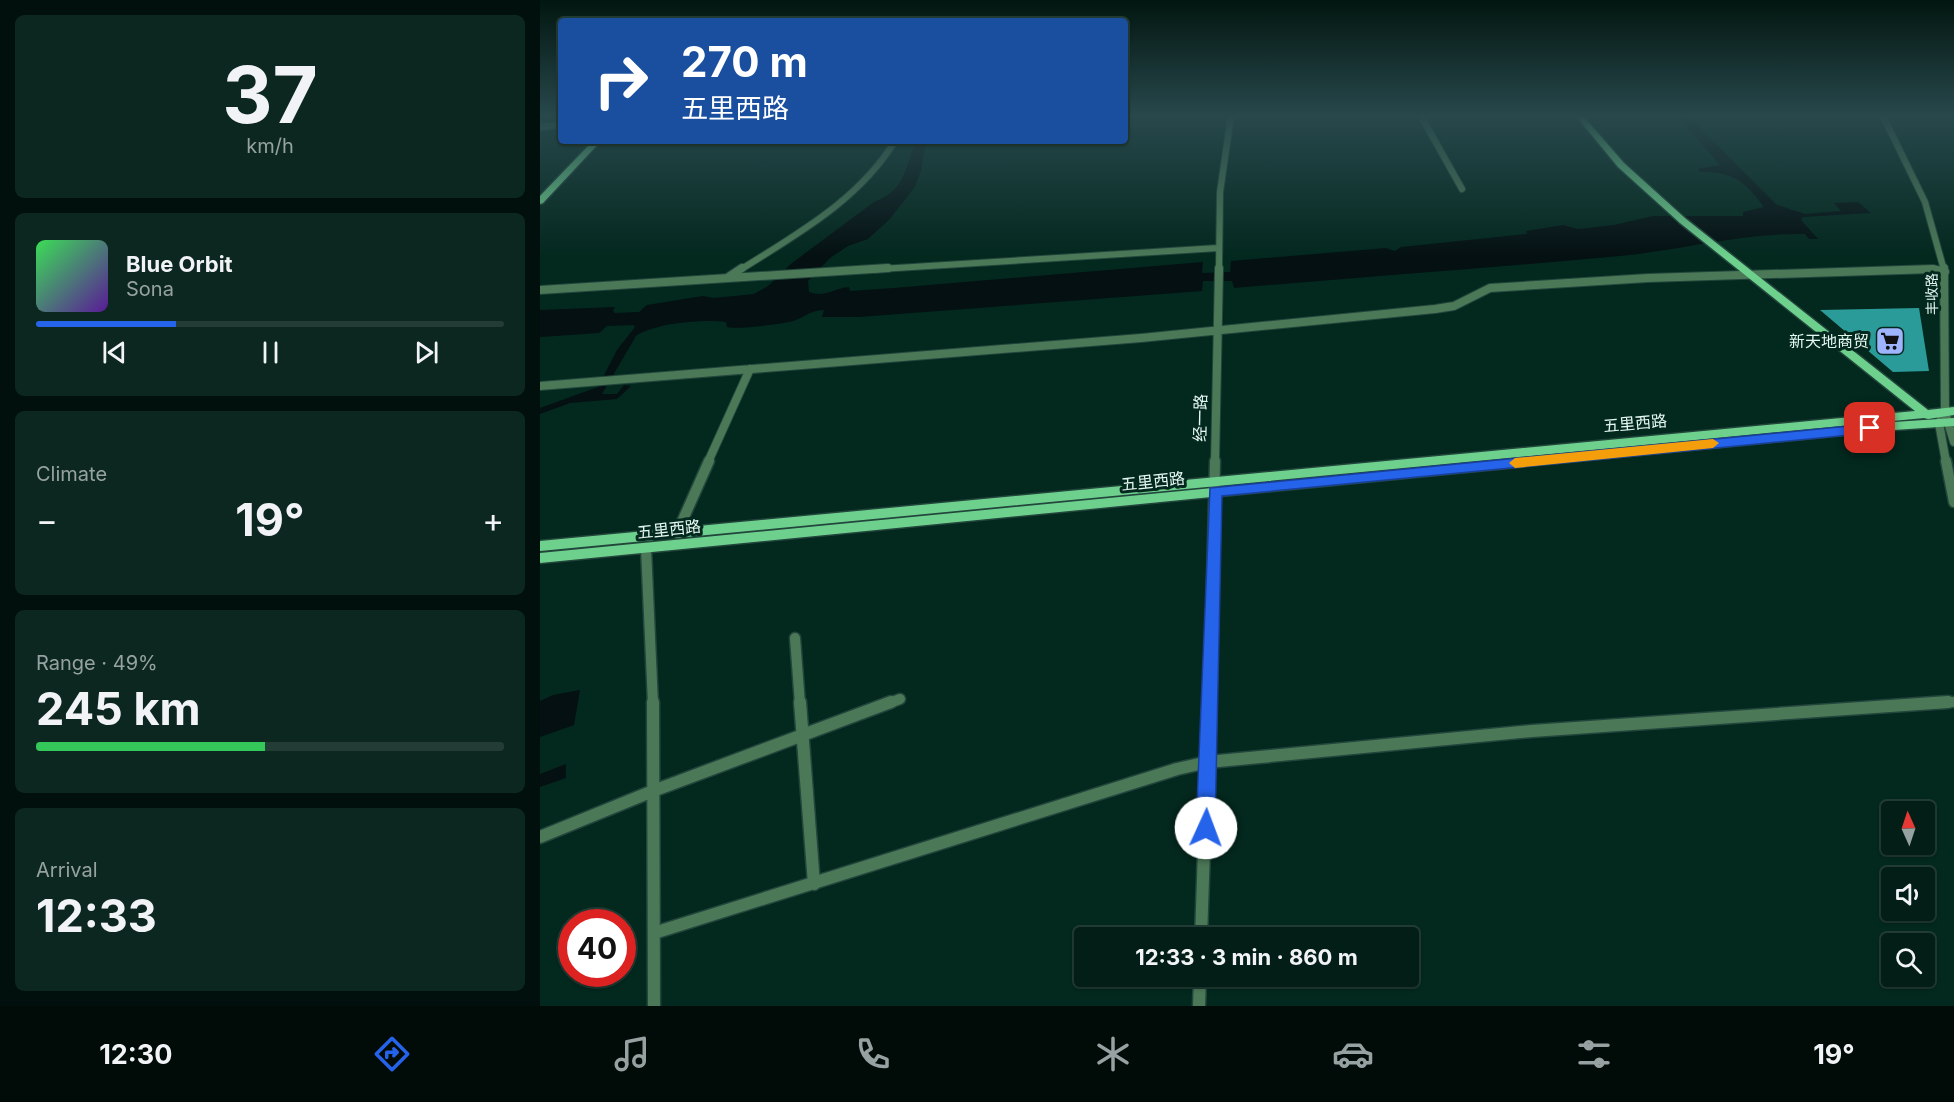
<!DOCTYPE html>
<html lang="en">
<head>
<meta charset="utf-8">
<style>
	:root { --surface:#021e16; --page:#0c271f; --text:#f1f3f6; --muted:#96a2a1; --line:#233c35; --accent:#2563eb }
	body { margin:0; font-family:Inter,"Noto Sans SC",sans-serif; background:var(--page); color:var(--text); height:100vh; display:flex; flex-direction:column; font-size:22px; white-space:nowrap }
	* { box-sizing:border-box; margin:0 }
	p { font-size:20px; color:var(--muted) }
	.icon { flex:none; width:33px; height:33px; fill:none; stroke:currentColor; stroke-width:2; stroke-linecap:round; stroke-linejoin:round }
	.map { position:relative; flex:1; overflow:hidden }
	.panel { display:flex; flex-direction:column; gap:15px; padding:15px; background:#01100c; width:540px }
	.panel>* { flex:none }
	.hud { position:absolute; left:18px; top:18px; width:570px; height:126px; border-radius:6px; box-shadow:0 2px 4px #0004,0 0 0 2px var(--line); background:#1a4fa0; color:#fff; overflow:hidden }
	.needle { width:39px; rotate:357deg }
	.fabs { position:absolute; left:1341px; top:801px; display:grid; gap:12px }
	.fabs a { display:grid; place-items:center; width:54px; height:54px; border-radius:6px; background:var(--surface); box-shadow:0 2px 4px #0004,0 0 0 2px var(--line); font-size:30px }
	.speed { position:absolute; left:18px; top:909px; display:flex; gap:12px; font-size:30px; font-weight:700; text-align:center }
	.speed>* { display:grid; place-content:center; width:78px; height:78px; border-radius:50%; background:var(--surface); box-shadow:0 2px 4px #0004,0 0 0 2px var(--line); line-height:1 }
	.speed .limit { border:9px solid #d22; background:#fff; color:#111 }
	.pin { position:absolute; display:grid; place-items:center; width:51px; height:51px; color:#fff; margin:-26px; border-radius:12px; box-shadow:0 3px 9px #0006 }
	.me { position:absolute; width:66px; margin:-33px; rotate:2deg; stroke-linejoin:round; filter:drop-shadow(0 0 4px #0008) }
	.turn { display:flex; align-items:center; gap:21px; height:126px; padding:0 24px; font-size:27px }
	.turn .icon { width:78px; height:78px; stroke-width:2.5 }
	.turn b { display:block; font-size:42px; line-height:51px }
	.big { font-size:45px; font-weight:700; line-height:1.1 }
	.panel .widget { flex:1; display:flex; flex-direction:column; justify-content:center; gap:9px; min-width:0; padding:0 21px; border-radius:9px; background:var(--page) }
	.panel .dial { align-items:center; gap:0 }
	.dial b { font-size:78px; line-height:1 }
	.song { display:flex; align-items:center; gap:18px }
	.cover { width:72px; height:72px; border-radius:9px; background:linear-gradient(135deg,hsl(130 70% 55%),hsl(270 70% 35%)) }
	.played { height:6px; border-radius:3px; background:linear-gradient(90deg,var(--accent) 30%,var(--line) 30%) }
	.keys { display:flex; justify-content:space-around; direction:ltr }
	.heat { display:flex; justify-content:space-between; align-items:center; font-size:33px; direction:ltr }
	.charge { height:9px; border-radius:4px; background:linear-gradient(90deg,#34c759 49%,var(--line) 0) }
	.trip { position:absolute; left:534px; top:927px; width:345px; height:60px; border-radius:6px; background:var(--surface); box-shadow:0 2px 4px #0004,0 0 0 2px var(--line); font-weight:700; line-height:60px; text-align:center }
	.dock { display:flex; height:96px; justify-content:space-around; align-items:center; background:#010c09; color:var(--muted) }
	.dock .icon { width:42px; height:42px }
	.dock .on { color:var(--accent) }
	.dock b { font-size:27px; color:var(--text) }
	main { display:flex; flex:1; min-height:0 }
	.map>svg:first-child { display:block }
	.water { fill:#041012 }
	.building { fill:#2a9b98 }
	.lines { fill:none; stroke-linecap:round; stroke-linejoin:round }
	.minor-far3-casing { stroke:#22453c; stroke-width:8 }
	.minor-far2-casing { stroke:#22453c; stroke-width:10 }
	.minor-far1-casing { stroke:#22453c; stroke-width:13 }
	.minor-casing { stroke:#22453c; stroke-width:15 }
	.major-casing { stroke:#22453c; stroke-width:3 }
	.minor-far3 { stroke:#4b7857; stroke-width:6 }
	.minor-far2 { stroke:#4b7857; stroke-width:8 }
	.minor-far1 { stroke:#4b7857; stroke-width:10 }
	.minor { stroke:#4b7857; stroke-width:12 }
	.major { fill:#6ed08d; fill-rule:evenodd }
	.route { fill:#2563eb; stroke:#184099; stroke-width:1.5 }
	.slow { fill:#f59e0b }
	.labels { text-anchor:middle; stroke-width:6; stroke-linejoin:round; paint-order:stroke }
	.far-street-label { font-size:14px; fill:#e4f8f1; stroke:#03281e }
	.poi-label { font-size:16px; fill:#e4f8f1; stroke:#03281e; text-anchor:end }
	.street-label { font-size:16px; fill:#e4f8f1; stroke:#03281e }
</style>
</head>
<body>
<main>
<section class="panel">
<div class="widget dial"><b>37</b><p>km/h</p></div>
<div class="widget">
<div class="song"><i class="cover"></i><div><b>Blue Orbit</b><p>Sona</p></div></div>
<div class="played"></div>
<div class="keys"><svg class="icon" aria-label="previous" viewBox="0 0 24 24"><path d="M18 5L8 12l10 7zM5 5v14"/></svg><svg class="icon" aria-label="pause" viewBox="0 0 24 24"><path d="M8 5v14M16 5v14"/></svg><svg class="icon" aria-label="next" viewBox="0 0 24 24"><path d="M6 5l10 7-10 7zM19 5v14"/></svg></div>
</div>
<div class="widget"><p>Climate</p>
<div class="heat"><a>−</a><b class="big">19°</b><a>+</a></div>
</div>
<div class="widget"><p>Range · 49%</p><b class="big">245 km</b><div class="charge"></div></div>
<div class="widget"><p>Arrival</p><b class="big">12:33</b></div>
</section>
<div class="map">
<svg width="1414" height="1006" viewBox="0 0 1414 1006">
	<rect width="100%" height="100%" fill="#03281e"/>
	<path class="water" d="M1137,116H1148L1237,205L1265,214L1301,211L1294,203L1318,202L1331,213L1263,217L1261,220L1278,239H1269L1265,234C1201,233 1142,250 1080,256C952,268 823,277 694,288L692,281H663L662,291L319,317H282L284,310C268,311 266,317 253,321C243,324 195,330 187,327L186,322C163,319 115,323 96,336L62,394H77L84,385L91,386L77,399L30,403L0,414V408L58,387L77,350L95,327L93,325L67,326L59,333L0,337V310L75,307L73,311L75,313L99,312L107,305L163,296L174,298L214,294L228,286L252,263L334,202C365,191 365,168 376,141H390L385,148L381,171L374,188L349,220L328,239L308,246L290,258L268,281L269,292C284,298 295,288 309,287L310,291L354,288L663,262L662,273L690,272L691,261L846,248L855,251L861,247L987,234L986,231L1023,225L1038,229L1074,225L1113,216H1203V212L1224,207C1205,181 1192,171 1160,172L1158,169L1180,165Z
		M40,690L34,725L0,737V701L13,695Z
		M26,764V778L0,787V774Z"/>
	<path class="building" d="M1379,308L1389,371L1353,372L1280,310Z"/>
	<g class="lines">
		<g class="minor-far3-casing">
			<path id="minor-far3" d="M881,116L922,189
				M1343,116L1385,202L1404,270
				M0,127L21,125
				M200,270C257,234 319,200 355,141
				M324,270L678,248
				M679,270L680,192L691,116
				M1364,270H1397"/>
		</g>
		<g class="minor-far2-casing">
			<path id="minor-far2" d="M1404,268L1405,412L1414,442
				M187,278L202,268
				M0,290L348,268
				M0,386L601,338L895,309L914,306L950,288L1108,278L1393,269L1405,272
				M1402,417L1399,423L1406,462
				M168,462L210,369
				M675,462L679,268"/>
		</g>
		<g class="minor-far1-casing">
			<path id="minor-far1" d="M1406,461L1414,502
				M137,533L169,461
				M106,548L113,704
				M255,638L260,704
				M347,704L360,699
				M669,704L675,461
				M1386,704L1414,702"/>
		</g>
		<g class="minor-casing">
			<path id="minor" d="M113,702L114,1006
				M260,702L274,884
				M0,837L113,791L351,702
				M114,933L637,769L668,762L992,731L1408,702
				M661,938L669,702
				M659,1006L660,976"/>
		</g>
		<g class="major-casing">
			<path id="major" d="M1036,116H1043L1084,163L1146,219L1388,410L1414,407V415L1388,419L1384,418L0,551V541L1375,411L1140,223L1078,167Z
				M53,141H61L3,203L0,204V196Z
				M1414,418V426L1354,430L0,563V553L1354,422Z"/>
		</g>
		<use href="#minor-far3" class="minor-far3"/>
		<use href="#minor-far2" class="minor-far2"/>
		<use href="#minor-far1" class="minor-far1"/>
		<use href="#minor" class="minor"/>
		<use href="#major" class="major"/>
	</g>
	<linearGradient id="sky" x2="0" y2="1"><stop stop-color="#021610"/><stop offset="0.45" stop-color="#28484c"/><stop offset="1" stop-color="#28484c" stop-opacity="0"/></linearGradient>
	<rect width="1414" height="257" fill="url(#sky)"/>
	<path class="route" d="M1330,424L1337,428L1330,433L682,496L675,828L672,834L666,837L659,834L656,828L670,488Z"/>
	<path class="slow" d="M1173,439L1179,443L1173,448L975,468L969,463L975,458Z"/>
	<defs>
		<g id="supermarket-square" transform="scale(1.5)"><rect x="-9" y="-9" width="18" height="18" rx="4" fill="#9eb4fd" stroke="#03281e"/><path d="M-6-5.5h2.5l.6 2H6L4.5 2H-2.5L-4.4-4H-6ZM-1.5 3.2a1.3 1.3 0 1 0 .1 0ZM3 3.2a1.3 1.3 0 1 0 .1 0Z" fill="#111"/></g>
	</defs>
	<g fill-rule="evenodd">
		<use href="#supermarket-square" x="1350" y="341"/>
	</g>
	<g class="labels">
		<g class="far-street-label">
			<text transform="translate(1392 294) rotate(-91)" y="5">丰收路</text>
		</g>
		<g class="poi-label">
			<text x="1329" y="347">新天地商贸</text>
		</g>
		<g class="street-label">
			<text transform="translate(660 418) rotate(-89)" y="6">经一路</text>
			<text transform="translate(1095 423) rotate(-5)" y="6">五里西路</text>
			<text transform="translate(613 481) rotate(-6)" y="6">五里西路</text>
			<text transform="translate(129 529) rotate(-6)" y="6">五里西路</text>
		</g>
	</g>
</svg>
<div class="fabs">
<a><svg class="needle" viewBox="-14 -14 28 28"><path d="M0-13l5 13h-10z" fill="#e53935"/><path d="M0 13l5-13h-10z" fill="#96a2a1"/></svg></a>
<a><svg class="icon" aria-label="sound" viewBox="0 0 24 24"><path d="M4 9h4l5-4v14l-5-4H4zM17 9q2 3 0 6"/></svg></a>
<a><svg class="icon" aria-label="search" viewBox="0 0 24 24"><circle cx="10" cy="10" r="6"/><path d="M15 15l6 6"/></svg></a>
</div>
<div class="speed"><div class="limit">40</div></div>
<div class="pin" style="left:1330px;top:428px;background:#d93025"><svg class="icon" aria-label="arrive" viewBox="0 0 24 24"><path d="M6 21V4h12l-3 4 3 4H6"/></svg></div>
<svg class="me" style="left:666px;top:828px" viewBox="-20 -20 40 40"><circle r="19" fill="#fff"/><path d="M0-13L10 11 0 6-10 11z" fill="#2563eb"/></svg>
<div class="trip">12:33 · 3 min · 860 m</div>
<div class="hud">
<div class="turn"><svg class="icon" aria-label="right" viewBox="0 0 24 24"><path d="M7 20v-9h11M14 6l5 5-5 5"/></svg><div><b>270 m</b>五里西路</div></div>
</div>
</div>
</main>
<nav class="dock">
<b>12:30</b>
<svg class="icon on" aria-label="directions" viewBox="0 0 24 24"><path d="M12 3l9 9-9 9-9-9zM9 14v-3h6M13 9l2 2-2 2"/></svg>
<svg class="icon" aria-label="music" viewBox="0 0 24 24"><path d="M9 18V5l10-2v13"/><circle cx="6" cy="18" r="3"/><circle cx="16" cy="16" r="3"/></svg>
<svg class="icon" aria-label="phone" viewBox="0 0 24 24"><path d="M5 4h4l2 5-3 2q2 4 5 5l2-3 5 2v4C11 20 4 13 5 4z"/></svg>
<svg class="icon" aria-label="climate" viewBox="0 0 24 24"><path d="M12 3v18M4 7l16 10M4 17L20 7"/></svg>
<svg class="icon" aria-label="car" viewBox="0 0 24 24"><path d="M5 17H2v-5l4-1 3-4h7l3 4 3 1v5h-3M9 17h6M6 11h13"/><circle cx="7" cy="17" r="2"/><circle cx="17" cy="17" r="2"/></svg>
<svg class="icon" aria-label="filters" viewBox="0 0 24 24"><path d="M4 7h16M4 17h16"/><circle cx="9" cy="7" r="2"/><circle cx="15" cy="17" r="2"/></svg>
<b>19°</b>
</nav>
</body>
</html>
